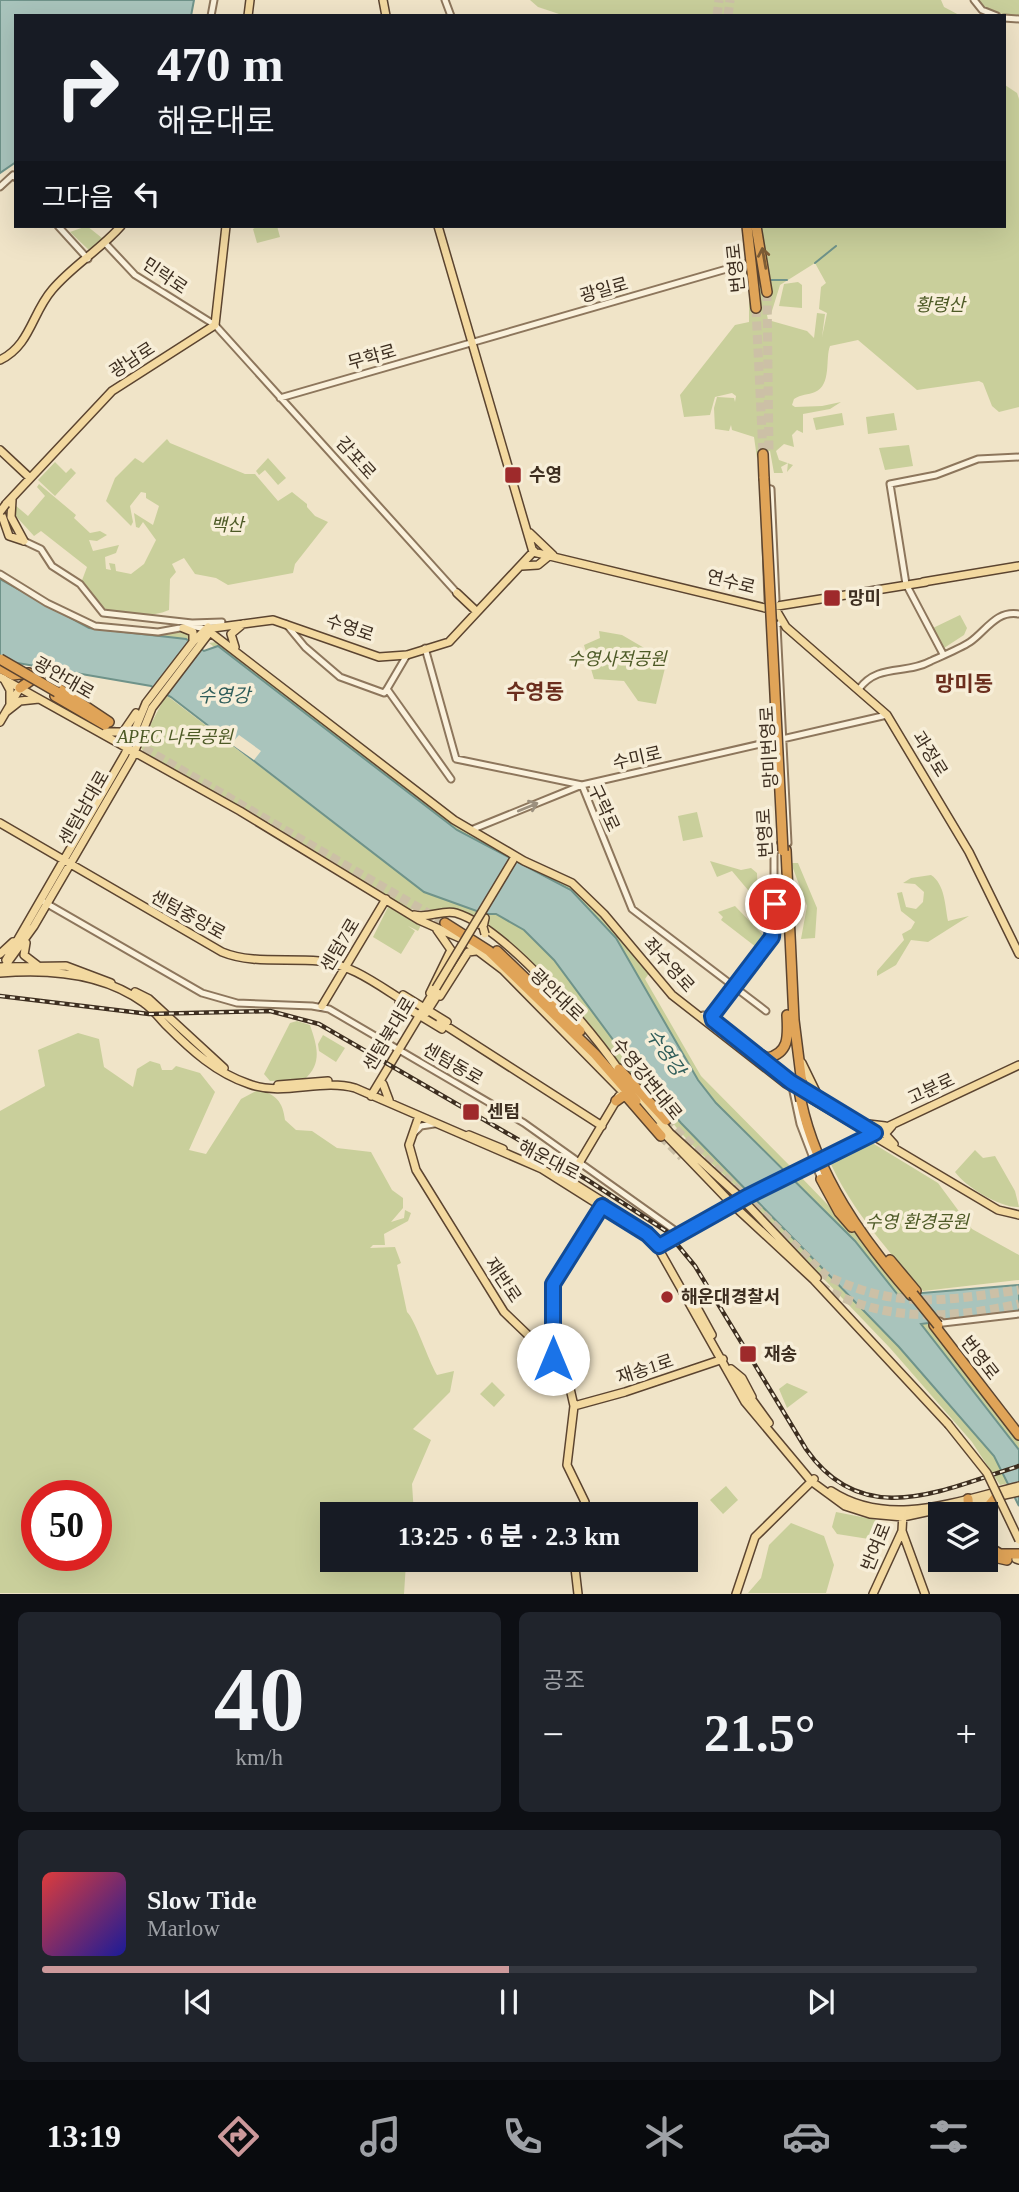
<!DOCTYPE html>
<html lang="ko">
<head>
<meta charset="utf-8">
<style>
	:root { --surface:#171b24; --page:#20242c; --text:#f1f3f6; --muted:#9ea1a6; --line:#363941; --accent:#cc999b }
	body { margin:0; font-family:"Times New Roman","Noto Sans KR",serif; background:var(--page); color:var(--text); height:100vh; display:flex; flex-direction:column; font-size:26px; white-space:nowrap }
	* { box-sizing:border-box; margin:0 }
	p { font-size:23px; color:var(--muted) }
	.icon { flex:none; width:38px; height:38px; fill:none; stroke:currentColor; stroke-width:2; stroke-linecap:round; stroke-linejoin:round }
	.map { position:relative; height:1594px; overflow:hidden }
	.side { display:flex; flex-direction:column; gap:18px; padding:18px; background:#0d0f14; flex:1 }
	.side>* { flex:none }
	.banner { position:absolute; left:14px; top:14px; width:992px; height:214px; border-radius:0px; box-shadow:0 7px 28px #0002; background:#171b24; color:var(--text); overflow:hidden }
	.buttons { position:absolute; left:928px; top:1502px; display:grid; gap:14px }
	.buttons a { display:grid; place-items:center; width:70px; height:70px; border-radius:0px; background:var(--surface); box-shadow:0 7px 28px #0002; font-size:35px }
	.speed { position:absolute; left:21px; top:1480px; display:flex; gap:14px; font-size:35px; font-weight:700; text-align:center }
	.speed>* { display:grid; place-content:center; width:91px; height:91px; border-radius:50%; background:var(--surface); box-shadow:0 7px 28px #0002; line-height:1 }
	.speed .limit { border:10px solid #d22; background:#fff; color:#111 }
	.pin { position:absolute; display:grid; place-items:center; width:60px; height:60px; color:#fff; margin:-30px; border:4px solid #fff; border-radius:50%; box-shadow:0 2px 7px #0007 }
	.me { position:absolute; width:77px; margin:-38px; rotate:0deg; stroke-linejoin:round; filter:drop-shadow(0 0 5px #0008) }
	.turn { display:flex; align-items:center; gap:24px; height:147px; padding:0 28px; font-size:32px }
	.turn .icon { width:91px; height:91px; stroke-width:2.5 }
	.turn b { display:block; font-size:49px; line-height:60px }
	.then { display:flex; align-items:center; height:66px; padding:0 28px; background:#0003; gap:14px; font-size:26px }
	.big { font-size:52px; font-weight:800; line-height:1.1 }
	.side .tile { flex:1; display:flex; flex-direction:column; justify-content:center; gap:10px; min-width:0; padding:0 24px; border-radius:10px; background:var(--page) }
	.side .dial { align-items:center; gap:0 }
	.dial b { font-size:91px; line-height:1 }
	.song { display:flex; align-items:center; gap:21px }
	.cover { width:84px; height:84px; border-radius:10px; background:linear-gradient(135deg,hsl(0 70% 55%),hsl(240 70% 35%)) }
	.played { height:7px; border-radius:4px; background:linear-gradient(90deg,var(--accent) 50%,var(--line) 50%) }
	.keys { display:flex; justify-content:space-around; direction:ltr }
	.heat { display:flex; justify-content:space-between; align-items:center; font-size:38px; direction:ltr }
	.side .tiles { flex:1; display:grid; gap:18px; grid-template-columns:1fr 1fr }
	.tile:last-child { grid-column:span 2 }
	.trip { position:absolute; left:320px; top:1502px; width:378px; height:70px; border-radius:0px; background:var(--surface); box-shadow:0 7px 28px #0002; font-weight:800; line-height:70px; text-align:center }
	.dock { display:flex; height:112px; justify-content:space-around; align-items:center; background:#090b0e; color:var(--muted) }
	.dock .icon { width:49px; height:49px }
	.dock .active { color:var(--accent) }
	.dock b { font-size:32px; color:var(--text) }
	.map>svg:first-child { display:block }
	.green { fill:#c9cf9b; fill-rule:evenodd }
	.water { fill:#a9c4bc; stroke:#6f938a; stroke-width:2 }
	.pier { fill:#f0e4c8 }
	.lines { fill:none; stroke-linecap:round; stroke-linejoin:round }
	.stream { stroke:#6f938a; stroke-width:2 }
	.major-tunnel { stroke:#ccc0a6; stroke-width:7; stroke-dasharray:7 3.5; stroke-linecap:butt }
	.highway-tunnel { stroke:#ccc0a6; stroke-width:9; stroke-dasharray:9 4.5; stroke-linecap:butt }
	.minor-casing { stroke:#8d765c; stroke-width:9 }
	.major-casing { stroke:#5b4430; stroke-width:10 }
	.highway-casing { stroke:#5b4430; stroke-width:12 }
	.minor { stroke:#faf1dc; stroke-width:5 }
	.major { stroke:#f3d9a0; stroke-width:7 }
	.highway { stroke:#e0a458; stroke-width:9 }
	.rail-casing { stroke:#3d2e20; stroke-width:4.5 }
	.rail { stroke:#f7eed8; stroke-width:2; stroke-dasharray:5; stroke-linecap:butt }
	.major-bridge-casing { stroke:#5b4430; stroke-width:10; stroke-linecap:butt }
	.highway-bridge-casing { stroke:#5b4430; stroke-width:12; stroke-linecap:butt }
	.major-bridge { stroke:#f3d9a0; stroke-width:7 }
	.highway-bridge { stroke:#e0a458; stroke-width:9 }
	.oneway { stroke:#7e5d36 }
	.oneway2 { stroke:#9c907e }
	.route-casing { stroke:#114b97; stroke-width:18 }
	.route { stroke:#1a73e8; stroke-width:12 }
	.poi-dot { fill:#9e2a2b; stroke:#f7eed8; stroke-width:2.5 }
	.labels { text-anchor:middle; stroke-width:7; stroke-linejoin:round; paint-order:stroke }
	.street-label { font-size:18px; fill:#3d2e20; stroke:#f7eed8 }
	.park-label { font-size:18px; font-style:italic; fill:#4d5a26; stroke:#f7eed8 }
	.poi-label { font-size:18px; font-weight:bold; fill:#3d2e20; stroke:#f7eed8; text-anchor:start }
	.water-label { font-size:19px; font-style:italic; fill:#2f5d5a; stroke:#f7eed8 }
	.quarter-label { font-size:21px; font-weight:bold; fill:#6b2e1e; stroke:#f7eed8 }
</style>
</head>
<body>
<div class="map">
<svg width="1019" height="1594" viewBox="0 0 1019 1594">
	<rect width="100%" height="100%" fill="#f0e4c8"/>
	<path class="green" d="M530,0H941L944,7L961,16H565L538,7Z
		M979,0H1019V15L1009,17L980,5Z
		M1005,85L1017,93L1019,99V407L999,412L992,406L983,383L979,381L917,390L858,340L830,346C825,358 832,385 815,392C808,395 801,394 794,399L792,405L795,407L822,406L841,402L830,409L803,414V433L797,430L792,435L794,447L784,444L776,451L779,460L793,465L787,472L788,463L781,467L783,473H774L770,451L761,452L757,458L754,437L732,430L731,425L729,431L715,429L714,408L717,397L734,398L735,402L736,396L732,393L715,397L710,415L684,417L680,395L735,325L749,322V292L762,279L766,292H772L758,226H1004ZM815,263L826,283L821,287L819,309L827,313L822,337L825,314L817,313L814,338L807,331L768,320L767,315L771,314L780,285Z
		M87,226L102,238L90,251L70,232Z
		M258,226H277L280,237L257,243L253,229Z
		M798,282L802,285V308L779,306L784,284Z
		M842,413L844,425L816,430L813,418Z
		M894,413L897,430L868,434L866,417Z
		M167,439L170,443L245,474H255L278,501L292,492L307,504V507L315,516L328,522L295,564L293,573L228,585L216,578L195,574L184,558L172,564L176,572L170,579L169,610C149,619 124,614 103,612L81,583L87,567L41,531L34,536L13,513L15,505L28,516L45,496L37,487L39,484L76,515L74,518L90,533L100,531L107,535L97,541L89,540L93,551L119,545L116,553L105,557L106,569L111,570L109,563L115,564L116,571L131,574L144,564L156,540L143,522L139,528L136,527L134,513L153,525L159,506L146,498V493L141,492L130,506L133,522L131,526L106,501L115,478L135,458L143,463Z
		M909,445L913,466L885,470L879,448Z
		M268,458L286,478L278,485L265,470L259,475L256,471Z
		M55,462L66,473L71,468L76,473L55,496L38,480Z
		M0,578L88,626L161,634L188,630L191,636L186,642L88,630L0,583Z
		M960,615L967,628L964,635L944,648L933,628Z
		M599,631L622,635L663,659L666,664L656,704L638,701L624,681L594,679L584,645L600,638Z
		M216,642L455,825L509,854L507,862L453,830L209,643Z
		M166,695L424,892L479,910L473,921L464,914L409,909L268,822L144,753L140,745Z
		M697,812L703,837L683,841L678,816Z
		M710,861L741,870L751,868L757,873L758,902L732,871L717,877Z
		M523,863L568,882L588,898L650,972L645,979L701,1076L790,1166L740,1190L691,1144L552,986L485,929V922Z
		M791,863H798L817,908L815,938L801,939L807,906Z
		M931,875C945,884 945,906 948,921L969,916L928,942L911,940L896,965L877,976V971L904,940L902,934L911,929L915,922L901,911L897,893L902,892L906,907L916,909L923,902L924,892L915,884L903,883L911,878Z
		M735,906L765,937L758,954L754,951L756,947L721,920L723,917L718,912Z
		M388,907L421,925L418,931L408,926L415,931L401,954L373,937Z
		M297,1021L310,1025C317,1046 323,1063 304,1080L270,1081L264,1074L290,1023Z
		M78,1033L99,1039L104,1067L133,1087L137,1069L150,1061L160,1064L162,1070H172L176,1066L200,1073L215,1092L189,1150L206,1154L241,1099L258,1090C276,1094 283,1102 285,1120L296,1130L312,1131L337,1148L371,1152L392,1190L403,1198V1208L391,1222L404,1218L405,1210L411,1213L408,1221L384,1234L385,1245H373L370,1248L395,1247L401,1263L397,1265L407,1312C415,1319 428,1360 437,1375L454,1371L450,1392L413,1429L431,1440L412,1484L414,1514H332V1559H414L406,1563L404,1594L0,1593V1111L45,1086L38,1050ZM37,1496H96V1556H37Z
		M323,1035L345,1048L336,1062L319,1051L318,1044Z
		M862,1144H874L938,1183L972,1229L1019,1255V1280L923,1291C887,1249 852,1211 829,1160Z
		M975,1150L983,1158L995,1156L1015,1191L1019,1207C1000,1208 966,1187 955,1172Z
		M798,1174L858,1236L1019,1438V1481L1000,1485L972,1442L890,1348L751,1203L750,1199Z
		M492,1382L505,1395L494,1407L480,1394Z
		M787,1383L808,1392L787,1408L779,1389Z
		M726,1486L738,1500L723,1514L710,1500Z
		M836,1512L877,1520L875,1540L837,1534L832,1527Z
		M791,1523L824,1536L834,1565L826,1593H748L761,1578L769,1545Z"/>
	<path class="water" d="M0,0H194L191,16H16V162L0,173Z
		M0,579L89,628L186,639L204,651L218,646L457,830L571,890L616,938L698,1080L716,1103L855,1241L898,1295L1019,1285V1311L921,1324L1019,1450V1506L994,1456L899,1347L681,1123L637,1071L632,1075L631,1064L554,960L524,930L496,914H485L424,892L171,697L151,686L0,660Z"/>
	<path class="pier" d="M239,735L261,751L254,760L231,744Z"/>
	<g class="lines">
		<path class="stream" d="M815,263L836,246
			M770,280H787"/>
		<path class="major-tunnel" d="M407,1003L440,1022
			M723,1186L752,1215"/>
		<path class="highway-tunnel" d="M717,16L719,0
			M728,16L730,0
			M767,292L769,454
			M756,308L763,454
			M109,728L445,923
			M666,1120L825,1275C897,1310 942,1301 1019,1290
			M661,1136L682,1157
			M820,1286C883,1323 950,1319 1019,1304"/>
		<g class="minor-casing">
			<path id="minor" d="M445,0L451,16
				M974,0L982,10L997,16
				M211,16L214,0
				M1004,18L1019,19
				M0,187L13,175L16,178
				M58,226L88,259
				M105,243L135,275L215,325L457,593
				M280,398L744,264
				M764,487L771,489L776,600L773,604L768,601Z
				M24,541L41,549L52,566L80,584L103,613L192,623L222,622
				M0,574L47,603L95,626L158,632L191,626L206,629
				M780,623L777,625L788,843L782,844
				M286,624L305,647L340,677L384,693L387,689
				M425,648L456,759L582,785
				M943,654L906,584L890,484L936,475L978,459L1019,457
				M387,689L451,779
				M387,689L407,655
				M859,689C878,663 906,675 931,661C942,656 961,648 970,642C986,631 996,610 1019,614
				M582,785L632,909L766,1011
				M471,830L582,785L887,715
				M44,902L202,993L237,1003L312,1006L329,1009L524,1123L680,1234
				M703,1015L712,1016L716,1025
				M712,1016L774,935V853L779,845
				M791,1082L800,1124L821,1179
				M415,1132L421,1126L434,1124
				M940,1321L943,1323L1019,1314"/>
		</g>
		<g class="major-casing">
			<path id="major" d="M383,0L386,16
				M248,16L250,0
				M438,226L533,552L765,608L926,582
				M0,360C30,346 32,313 52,290C72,266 100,250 121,226
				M0,450L30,478
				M12,500L11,517L24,541
				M6,504L112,391L215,325L226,226
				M0,510L9,536L24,541
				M530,533L553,555
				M522,566L538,565L549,556
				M923,582L1019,566
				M457,593L475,610
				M773,605L786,627L887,715L969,852L1019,954
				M183,628L193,632V641
				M206,629L454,820L524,861L572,883L604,914L672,995L786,1084L998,1210L1019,1215
				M235,647L231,634L243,624
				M0,677L240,811L419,920L462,939L503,970L620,1089
				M4,679L10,690V704
				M6,712L20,701L39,699
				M0,722L20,688
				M106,732H123L136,713
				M0,823L222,952C251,964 287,958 319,961C352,964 379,986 407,1003
				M414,915C429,919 443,909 456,913C506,928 591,1030 621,1073
				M483,927L485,918
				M26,943L24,955L37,965
				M0,954L13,942
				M6,960L125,754L146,703L193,642L208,627
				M5,966L34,926L132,758L152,708L213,628L273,620L379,657L407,655L449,642L534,551
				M0,967L66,966L111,983
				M0,973C48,969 103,973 144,1003C153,1009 159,1018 167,1026C191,1050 216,1073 249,1084C285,1097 320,1078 355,1088L542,1169L653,1239L745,1402L811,1481L845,1506L870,1514L903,1517L1019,1492
				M135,992L149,999L224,1068
				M430,993L451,950L437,930
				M403,995L447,1022
				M440,996L468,952L476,951
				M399,1003L442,1029
				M322,1006L386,899
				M426,1013L440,991
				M440,1022L602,1126
				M722,1029L746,1047
				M802,1063L820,1100
				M628,1083L670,1133L742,1199L817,1278
				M383,1084L389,1100
				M278,1085L328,1081
				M371,1096L436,988
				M419,1116L409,1145L416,1170L504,1312L553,1359L569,1384L574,1406L567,1465L585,1502L582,1514
				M860,1123L885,1126
				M892,1126L885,1134L894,1144
				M658,1127L732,1204L814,1280L948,1424
				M469,1135L503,1149
				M855,1142L1019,1065
				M562,1176L605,1203
				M569,1180L619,1096
				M659,1246L735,1203
				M689,1293L712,1335
				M553,1359V1285L603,1203
				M731,1369L742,1378L752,1397
				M737,1379L769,1423
				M574,1406L625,1392L723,1359
				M831,1491C889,1529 957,1501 1019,1486
				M902,1531L925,1594
				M574,1559L578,1594
				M1016,1559L1019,1560
				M736,1594L755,1537L814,1479
				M873,1594L902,1531L903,1513"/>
		</g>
		<g class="highway-casing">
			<path id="highway" d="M747,226L756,308
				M756,226L767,292
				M763,454L764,478
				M0,668L13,675L29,673
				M49,682L109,722
				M20,688L37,676
				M55,696L105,725
				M786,850L794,1020L802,1084
				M445,923L489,951L595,1054L636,1101
				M497,951L580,1031
				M742,1044L767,1058C790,1053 788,1035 787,1015
				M619,1069L666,1120
				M628,1098L661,1136
				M616,1101L623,1096L627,1097
				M801,1101C817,1176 862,1239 911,1295
				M821,1179L839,1212L852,1227
				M890,1260L916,1291
				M934,1325L1019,1435
				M968,1499L969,1514
				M942,1511L953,1514
				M982,1514L996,1497
				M985,1545L1000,1554H1019
				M985,1555L1007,1560"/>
		</g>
		<use href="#minor" class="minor"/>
		<use href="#major" class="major"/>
		<use href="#highway" class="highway"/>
		<g class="rail-casing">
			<path id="rail" d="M0,996L149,1014L270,1011L319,1024L586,1179L666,1231L695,1266L806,1449C863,1531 942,1490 1019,1466"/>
		</g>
		<use href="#rail" class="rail"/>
		<g class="major-bridge-casing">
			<path id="major-bridge" d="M0,512L6,504
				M483,927L485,934
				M436,988L513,860
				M748,1196L855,1142
				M948,1424L987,1473L1019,1540"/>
		</g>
		<g class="highway-bridge-casing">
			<path id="highway-bridge" d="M764,478L783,851
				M0,659L57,692
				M797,1080L801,1101
				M913,1294L938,1325"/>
		</g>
		<use href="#major-bridge" class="major-bridge"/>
		<use href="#highway-bridge" class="highway-bridge"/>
	</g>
	<defs><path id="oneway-shaft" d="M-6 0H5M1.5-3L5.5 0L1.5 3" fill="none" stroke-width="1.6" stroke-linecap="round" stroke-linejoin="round" transform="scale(1.75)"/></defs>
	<use class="oneway" href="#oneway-shaft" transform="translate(764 258) rotate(-100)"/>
	<use class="oneway2" href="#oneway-shaft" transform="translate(528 807) rotate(-22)"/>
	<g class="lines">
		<g class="route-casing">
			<path id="route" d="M553,1359V1284L602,1206L647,1234L659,1246L748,1196L875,1133L791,1082L713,1020L712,1016L772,937L775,904"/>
		</g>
		<use href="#route" class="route"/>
	</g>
	<g class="poi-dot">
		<rect x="504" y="466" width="18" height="18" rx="3.5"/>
		<rect x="823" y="589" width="18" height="18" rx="3.5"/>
		<rect x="462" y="1103" width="18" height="18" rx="3.5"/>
		<circle cx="667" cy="1297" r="7"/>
		<rect x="739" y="1345" width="18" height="18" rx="3.5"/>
	</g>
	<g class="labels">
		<g class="street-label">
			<text transform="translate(736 268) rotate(-96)" y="6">번영로</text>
			<text transform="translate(165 276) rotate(34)" y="6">민락로</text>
			<text transform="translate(604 290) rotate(-16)" y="6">광일로</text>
			<text transform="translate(372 357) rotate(-16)" y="6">무학로</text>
			<text transform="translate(132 360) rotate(-33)" y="6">광남로</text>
			<text transform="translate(356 458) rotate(48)" y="6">감포로</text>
			<text transform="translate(731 582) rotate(14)" y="6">연수로</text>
			<text transform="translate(350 628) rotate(19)" y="6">수영로</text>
			<text transform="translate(64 678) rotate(30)" y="6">광안대로</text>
			<text transform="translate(769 747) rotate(-93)" y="6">망미번영로</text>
			<text transform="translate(930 754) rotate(58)" y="6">과정로</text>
			<text transform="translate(637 758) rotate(-13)" y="6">수미로</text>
			<text transform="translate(84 808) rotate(-60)" y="6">센텀남대로</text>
			<text transform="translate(604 808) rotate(65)" y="6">구락로</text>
			<text transform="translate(765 833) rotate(-93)" y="6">번영로</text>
			<text transform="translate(188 915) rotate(29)" y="6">센텀중앙로</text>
			<text transform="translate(340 945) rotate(-59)" y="6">센텀7로</text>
			<text transform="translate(669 965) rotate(48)" y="6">좌수영로</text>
			<text transform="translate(557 995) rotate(44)" y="6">광안대로</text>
			<text transform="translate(389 1034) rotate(-59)" y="6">센텀북대로</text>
			<text transform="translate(453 1064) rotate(30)" y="6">센텀동로</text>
			<text transform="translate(647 1079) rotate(51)" y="6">수영강변대로</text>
			<text transform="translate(931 1089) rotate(-25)" y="6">고분로</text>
			<text transform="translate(549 1160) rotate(27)" y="6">해운대로</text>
			<text transform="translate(503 1280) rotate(56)" y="6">재반로</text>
			<text transform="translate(980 1358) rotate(52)" y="6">번영로</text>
			<text transform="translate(645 1369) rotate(-18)" y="6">재송1로</text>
			<text transform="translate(876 1547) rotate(-68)" y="6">반여로</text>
		</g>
		<g class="park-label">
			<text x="940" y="311">황령산</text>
			<text x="227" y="531">백산</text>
			<text x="617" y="665">수영사적공원</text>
			<text x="175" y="743">APEC 나루공원</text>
			<text x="917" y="1228">수영 환경공원</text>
		</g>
		<g class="poi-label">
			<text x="529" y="481">수영</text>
			<text x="848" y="604">망미</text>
			<text x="487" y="1118">센텀</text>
			<text x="681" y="1303">해운대경찰서</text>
			<text x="764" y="1360">재송</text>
		</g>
		<g class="water-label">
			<text x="224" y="702">수영강</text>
			<text transform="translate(666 1052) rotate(55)" y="7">수영강</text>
		</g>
		<g class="quarter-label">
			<text x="964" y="691">망미동</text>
			<text x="535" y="699">수영동</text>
		</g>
	</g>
</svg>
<div class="buttons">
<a><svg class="icon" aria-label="layers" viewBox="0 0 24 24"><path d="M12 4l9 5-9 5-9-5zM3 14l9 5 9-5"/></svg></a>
</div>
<div class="speed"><div class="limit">50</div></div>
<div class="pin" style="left:775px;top:904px;background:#d93025"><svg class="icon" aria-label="arrive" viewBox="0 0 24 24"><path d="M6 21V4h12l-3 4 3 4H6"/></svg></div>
<svg class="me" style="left:553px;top:1359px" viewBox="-20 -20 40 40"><circle r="19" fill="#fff"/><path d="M0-13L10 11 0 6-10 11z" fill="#1a73e8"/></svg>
<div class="trip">13:25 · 6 분 · 2.3 km</div>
<div class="banner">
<div class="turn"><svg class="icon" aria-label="right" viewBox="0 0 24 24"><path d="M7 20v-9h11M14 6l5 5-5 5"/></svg><div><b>470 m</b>해운대로</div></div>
<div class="then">그다음<svg class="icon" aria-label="left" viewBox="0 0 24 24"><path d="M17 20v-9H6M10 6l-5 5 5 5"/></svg></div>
</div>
</div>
<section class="side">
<div class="tiles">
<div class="tile dial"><b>40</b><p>km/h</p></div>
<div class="tile"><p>공조</p>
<div class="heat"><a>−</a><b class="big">21.5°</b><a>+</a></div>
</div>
<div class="tile">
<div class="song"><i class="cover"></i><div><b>Slow Tide</b><p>Marlow</p></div></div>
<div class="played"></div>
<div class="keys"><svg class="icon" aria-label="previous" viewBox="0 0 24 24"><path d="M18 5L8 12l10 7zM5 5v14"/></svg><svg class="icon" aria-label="pause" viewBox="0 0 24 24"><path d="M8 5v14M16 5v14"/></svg><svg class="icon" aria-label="next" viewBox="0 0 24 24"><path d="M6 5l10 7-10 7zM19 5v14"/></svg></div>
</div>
</div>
</section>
<nav class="dock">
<b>13:19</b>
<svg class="icon active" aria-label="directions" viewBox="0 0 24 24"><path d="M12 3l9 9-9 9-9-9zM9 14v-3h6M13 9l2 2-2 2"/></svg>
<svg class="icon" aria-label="music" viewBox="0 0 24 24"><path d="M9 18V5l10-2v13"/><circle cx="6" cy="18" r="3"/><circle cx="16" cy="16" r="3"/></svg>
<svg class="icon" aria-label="phone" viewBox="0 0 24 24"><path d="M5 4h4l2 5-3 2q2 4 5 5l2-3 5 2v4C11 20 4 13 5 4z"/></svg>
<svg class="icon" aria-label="climate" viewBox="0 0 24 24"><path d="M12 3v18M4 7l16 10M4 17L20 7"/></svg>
<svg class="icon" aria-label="car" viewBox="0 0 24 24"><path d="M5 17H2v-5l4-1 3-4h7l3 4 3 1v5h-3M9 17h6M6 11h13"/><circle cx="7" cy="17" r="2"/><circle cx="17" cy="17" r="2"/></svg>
<svg class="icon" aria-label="filters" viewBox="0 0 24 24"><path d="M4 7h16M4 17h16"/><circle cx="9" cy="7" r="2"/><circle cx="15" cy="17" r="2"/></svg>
</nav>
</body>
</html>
